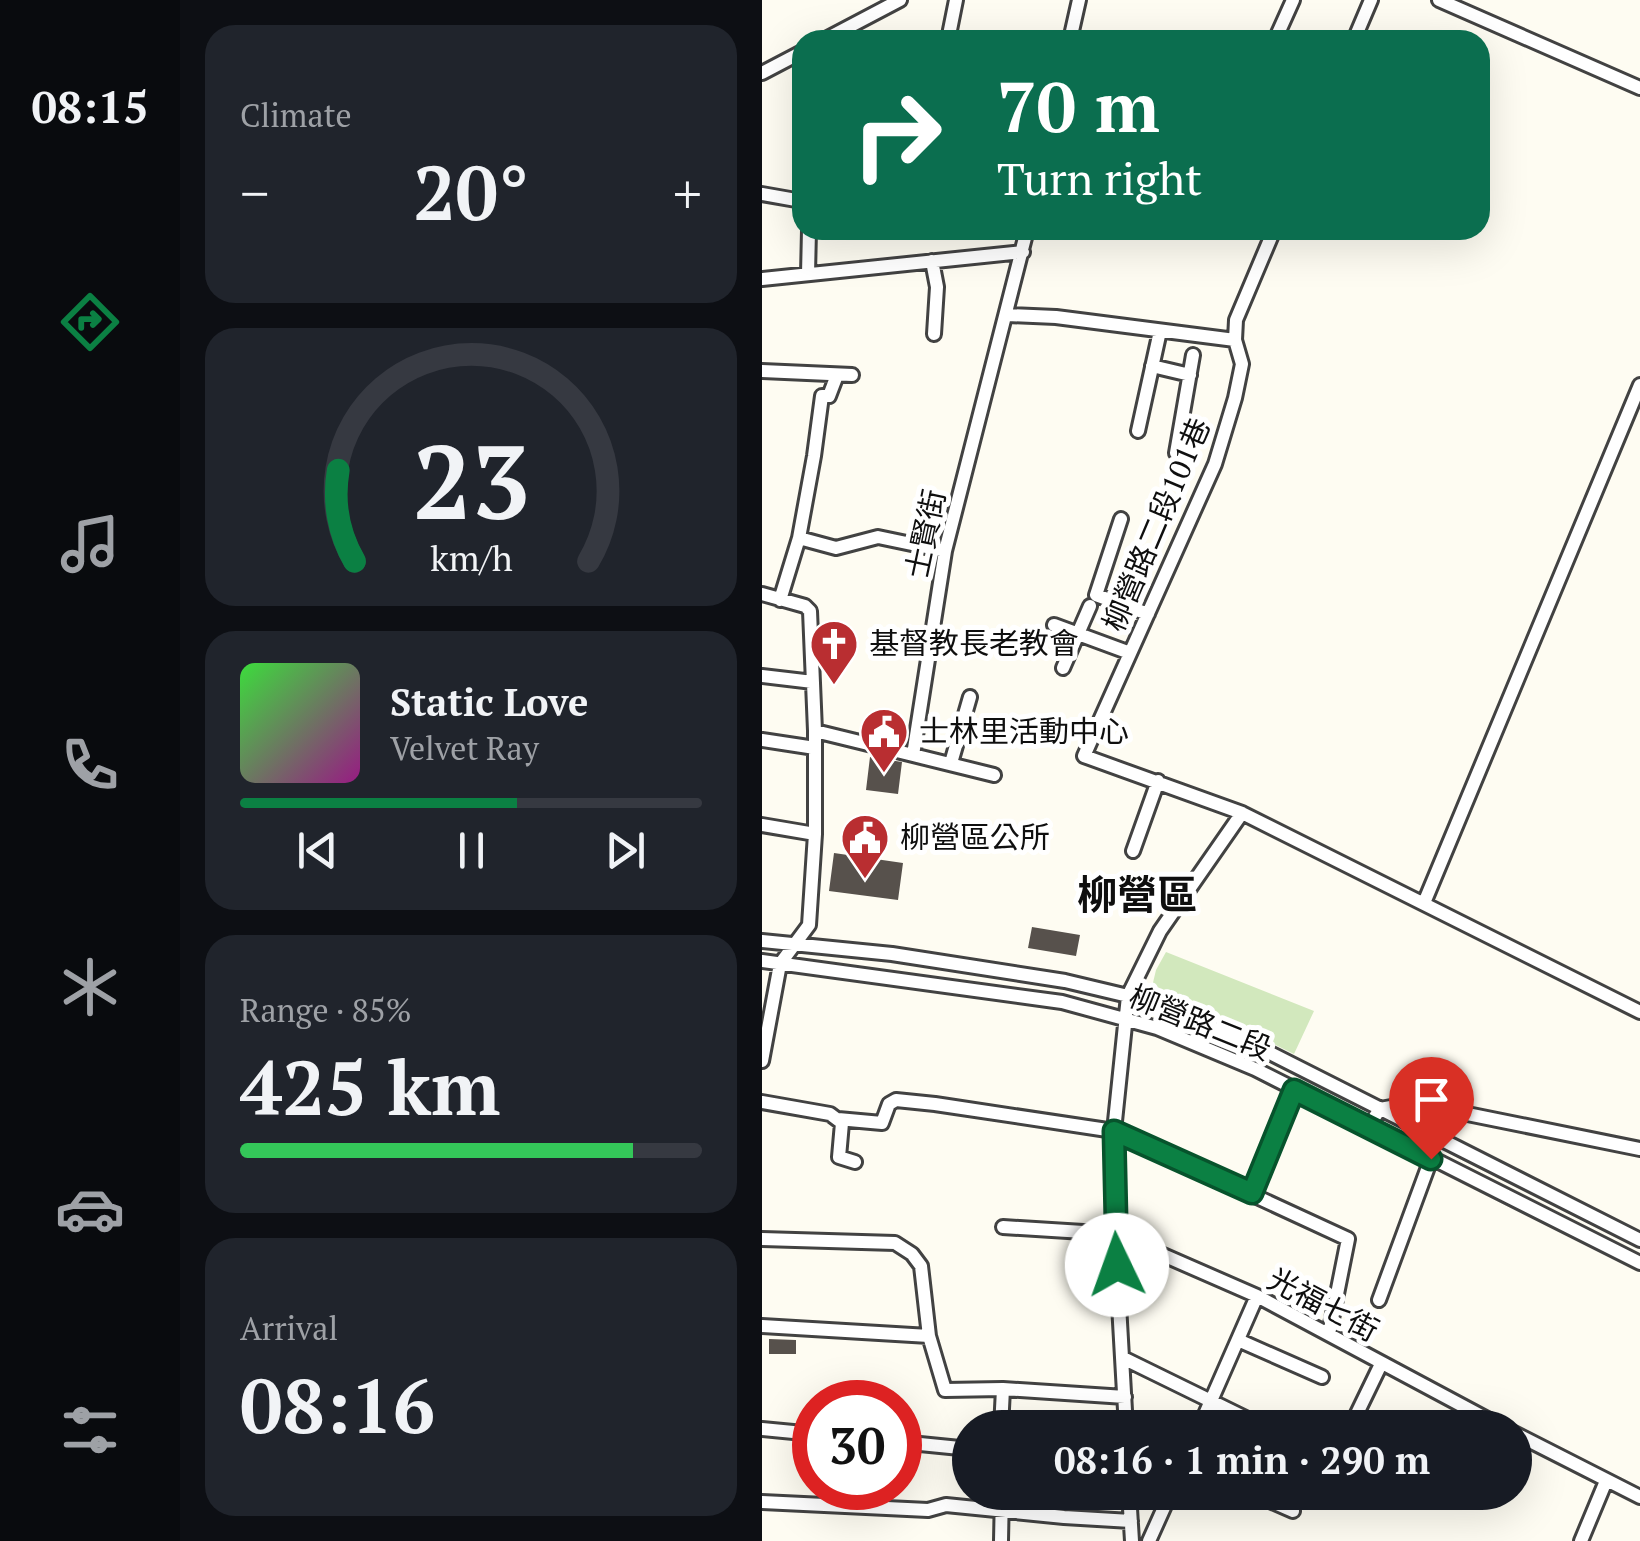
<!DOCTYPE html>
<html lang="en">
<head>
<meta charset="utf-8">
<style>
	:root { --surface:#171b24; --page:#20242c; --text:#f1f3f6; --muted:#9ea1a6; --line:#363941; --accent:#0b8043 }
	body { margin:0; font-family:"PT Serif","Noto Sans TC",serif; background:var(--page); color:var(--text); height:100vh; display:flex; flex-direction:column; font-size:38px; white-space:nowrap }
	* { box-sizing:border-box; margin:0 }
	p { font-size:32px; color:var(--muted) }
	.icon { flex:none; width:55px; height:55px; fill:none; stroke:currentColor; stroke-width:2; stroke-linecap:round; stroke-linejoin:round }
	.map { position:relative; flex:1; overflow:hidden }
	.details { display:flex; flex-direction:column; gap:25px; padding:25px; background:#0d0f14; width:582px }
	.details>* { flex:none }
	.banner { position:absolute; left:30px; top:30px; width:698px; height:210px; border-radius:30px; box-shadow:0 10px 40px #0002; background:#0b6e4f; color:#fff; overflow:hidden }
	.speed { position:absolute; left:30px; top:1380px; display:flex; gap:20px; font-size:50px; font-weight:700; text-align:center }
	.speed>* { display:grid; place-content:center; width:130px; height:130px; border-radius:50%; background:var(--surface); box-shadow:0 10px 40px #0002; line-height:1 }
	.speed .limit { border:15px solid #d22; background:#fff; color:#111 }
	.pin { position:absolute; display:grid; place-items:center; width:85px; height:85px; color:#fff; margin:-102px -42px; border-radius:50% 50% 50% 0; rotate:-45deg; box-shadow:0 0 10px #0007 }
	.pin .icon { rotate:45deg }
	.me { position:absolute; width:110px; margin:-55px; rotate:357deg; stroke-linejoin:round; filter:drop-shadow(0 0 8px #0008) }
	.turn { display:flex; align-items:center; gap:35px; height:210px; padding:0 40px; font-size:45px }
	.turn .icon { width:130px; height:130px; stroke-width:2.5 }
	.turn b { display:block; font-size:70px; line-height:85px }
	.big { font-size:75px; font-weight:700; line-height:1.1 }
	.details .tile { flex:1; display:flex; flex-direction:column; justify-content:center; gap:15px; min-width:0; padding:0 35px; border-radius:30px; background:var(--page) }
	.details .dial { align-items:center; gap:0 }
	.dial svg { height:260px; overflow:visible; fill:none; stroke:var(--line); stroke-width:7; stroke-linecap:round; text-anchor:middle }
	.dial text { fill:var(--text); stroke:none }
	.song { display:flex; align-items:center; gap:30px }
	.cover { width:120px; height:120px; border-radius:15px; background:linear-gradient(135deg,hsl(120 70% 55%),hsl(310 70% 35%)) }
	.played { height:10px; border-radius:5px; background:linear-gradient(90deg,var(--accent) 60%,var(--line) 60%) }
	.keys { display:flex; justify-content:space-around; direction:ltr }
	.heat { display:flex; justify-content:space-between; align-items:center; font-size:55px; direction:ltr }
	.charge { height:15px; border-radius:8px; background:linear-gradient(90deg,#34c759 85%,var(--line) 0) }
	.trip { position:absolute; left:190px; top:1410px; width:580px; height:100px; border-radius:50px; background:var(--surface); box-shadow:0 10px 40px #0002; font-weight:700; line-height:100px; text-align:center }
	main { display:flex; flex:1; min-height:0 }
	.menu { display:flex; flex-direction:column; width:180px; justify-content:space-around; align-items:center; background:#090b0e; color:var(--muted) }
	.menu .icon { width:70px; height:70px }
	.menu .active { color:var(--accent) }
	.menu b { font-size:45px; color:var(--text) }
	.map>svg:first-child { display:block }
	.green { fill:#d2e8bd }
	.building { fill:#57514c }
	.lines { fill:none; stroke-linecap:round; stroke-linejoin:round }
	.minor-casing { stroke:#424242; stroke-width:18 }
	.minor { stroke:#fff; stroke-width:12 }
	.route-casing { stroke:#07532c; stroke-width:25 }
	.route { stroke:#0b8043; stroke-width:18 }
	.labels { text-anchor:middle; stroke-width:10; stroke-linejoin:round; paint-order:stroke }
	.street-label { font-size:30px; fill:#0f0f0f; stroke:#fff }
	.poi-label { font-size:30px; fill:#0f0f0f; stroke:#fff; text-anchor:start }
	.district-label { font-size:40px; font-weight:bold; fill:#0f0f0f; stroke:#fff }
</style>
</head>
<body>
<main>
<nav class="menu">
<b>08:15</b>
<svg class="icon active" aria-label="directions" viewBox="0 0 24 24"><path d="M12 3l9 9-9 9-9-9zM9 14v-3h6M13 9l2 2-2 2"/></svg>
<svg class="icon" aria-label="music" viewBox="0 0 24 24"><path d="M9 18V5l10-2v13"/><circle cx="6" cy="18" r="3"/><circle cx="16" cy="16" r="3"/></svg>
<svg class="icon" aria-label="phone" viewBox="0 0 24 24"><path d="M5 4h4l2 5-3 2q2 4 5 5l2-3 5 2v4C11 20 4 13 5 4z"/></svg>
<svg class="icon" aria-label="climate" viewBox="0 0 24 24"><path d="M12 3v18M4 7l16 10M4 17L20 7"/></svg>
<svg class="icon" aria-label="car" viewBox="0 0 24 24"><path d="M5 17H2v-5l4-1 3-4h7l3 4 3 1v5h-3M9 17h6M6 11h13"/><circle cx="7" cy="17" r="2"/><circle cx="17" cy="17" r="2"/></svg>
<svg class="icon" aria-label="filters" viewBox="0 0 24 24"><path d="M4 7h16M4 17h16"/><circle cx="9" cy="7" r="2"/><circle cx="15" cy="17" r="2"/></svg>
</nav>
<section class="details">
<div class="tile"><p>Climate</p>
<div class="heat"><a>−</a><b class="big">20°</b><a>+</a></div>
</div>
<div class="tile dial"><svg viewBox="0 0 100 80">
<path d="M14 69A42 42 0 1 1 86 69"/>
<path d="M14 69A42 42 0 0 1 9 41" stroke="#0b8043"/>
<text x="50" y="56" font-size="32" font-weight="700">23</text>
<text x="50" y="72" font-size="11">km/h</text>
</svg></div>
<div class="tile">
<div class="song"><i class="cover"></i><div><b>Static Love</b><p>Velvet Ray</p></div></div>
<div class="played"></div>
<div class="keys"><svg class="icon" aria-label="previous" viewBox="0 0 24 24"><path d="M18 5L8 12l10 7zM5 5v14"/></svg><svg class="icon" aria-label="pause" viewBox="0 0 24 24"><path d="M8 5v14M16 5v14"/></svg><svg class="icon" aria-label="next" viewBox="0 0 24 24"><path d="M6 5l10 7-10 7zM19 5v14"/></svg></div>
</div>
<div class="tile"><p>Range · 85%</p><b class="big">425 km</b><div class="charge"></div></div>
<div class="tile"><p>Arrival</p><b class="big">08:16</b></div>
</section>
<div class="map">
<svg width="878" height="1541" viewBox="0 0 878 1541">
	<rect width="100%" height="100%" fill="#fefcf2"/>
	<path class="green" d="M404,952L552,1011L532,1054L465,1021L389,991L394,970Z"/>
	<path class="building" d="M108,757L140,762L136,794L104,790Z
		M72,853L141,863L136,900L67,891Z
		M270,927L318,935L314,956L266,948Z
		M7,1339L34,1340V1354H7Z"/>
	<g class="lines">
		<g class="minor-casing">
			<path id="minor" d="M677,0L878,88
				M62,40L138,0
				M186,40L194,0
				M308,40L317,0
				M513,40L531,0
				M592,40L609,0
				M0,73L40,52
				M0,194L34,200
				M170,261L175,287L172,334
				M46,274L47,230
				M0,279L261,252
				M245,315L294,317L473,340
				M390,366L428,375
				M0,371L90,375
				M376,431L398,331
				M414,453L431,355
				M359,519L334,595L386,614
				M37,538L74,548L116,537L183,551
				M0,594L43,606L48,611L53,731V834L47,925L18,964L0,1061
				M18,600L37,538L52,456L60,396H67L75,375
				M292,625L368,653
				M301,668L328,606
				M0,676L51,682
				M53,731L151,755L183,551L265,230
				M0,740L53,748
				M151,755L232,775
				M189,763L208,697
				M480,813L878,1012
				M0,825L53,834
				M371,851L396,781
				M662,903L878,385
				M0,941L130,954L303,981L366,996L406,1009L500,1049L878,1240
				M0,961L300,1002L395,1028L493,1069L878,1263
				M0,1102L68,1114L80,1123L77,1157L93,1162
				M76,1119L120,1123L127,1104L134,1100L173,1104L352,1131L586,1239L567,1334
				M606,1127L618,1109L651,1103L878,1149
				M490,1193L532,1090
				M241,1227L353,1234L495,1296L742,1428
				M0,1239L133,1243L150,1254L159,1266L167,1336
				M617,1300L669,1159
				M0,1326L167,1336L183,1390L241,1389L363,1397
				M476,1340L560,1377
				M361,1358L504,1428
				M239,1428L241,1389
				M364,1428L353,1234L352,1131L366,996L398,931L480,813L322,756L453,464L473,398L480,364L473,340L474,320L512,230
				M437,1428L495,1296
				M588,1428L619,1364
				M0,1429L52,1434
				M752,1433L878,1497
				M138,1442L208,1449
				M367,1492L370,1541
				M487,1492L531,1511
				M0,1502L166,1510L184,1505L302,1517L369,1521
				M239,1541L240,1492
				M387,1541L409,1492
				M819,1541L844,1481"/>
		</g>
		<use href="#minor" class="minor"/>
	</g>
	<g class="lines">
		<g class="route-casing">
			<path id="route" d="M355,1265L352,1131L490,1193L532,1090L669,1159"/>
		</g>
		<use href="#route" class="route"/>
	</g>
	<defs>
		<g id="church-pin" transform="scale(2.5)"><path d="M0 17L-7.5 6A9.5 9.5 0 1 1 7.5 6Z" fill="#b92e31" stroke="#fff"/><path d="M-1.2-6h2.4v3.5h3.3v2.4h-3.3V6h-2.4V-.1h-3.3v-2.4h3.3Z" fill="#fff"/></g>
		<g id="civic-pin" transform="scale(2.5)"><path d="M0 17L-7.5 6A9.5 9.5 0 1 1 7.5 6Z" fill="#b92e31" stroke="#fff"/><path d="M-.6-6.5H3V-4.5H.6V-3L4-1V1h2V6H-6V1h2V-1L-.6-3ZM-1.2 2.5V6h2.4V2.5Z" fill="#fff"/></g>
	</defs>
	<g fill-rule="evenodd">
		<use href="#church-pin" x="72" y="644"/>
		<use href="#civic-pin" x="122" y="732"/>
		<use href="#civic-pin" x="103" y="838"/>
	</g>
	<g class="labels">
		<g class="street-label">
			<text transform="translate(395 525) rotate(-67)" y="10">柳營路二段101巷</text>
			<text transform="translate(164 534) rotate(-78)" y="10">士賢街</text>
			<text transform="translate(438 1023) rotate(22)" y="10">柳營路二段</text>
			<text transform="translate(561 1305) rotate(28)" y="10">光福七街</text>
		</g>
		<g class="poi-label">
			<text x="107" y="654">基督教長老教會</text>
			<text x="157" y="742">士林里活動中心</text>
			<text x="138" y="848">柳營區公所</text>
		</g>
		<g class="district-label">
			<text x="375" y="909">柳營區</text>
		</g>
	</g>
</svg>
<div class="speed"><div class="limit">30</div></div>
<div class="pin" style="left:669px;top:1159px;background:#d93025"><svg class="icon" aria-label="arrive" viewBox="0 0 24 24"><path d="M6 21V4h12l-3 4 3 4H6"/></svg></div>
<svg class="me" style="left:355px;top:1265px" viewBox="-20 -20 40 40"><circle r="19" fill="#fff"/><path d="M0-13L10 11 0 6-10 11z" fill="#0b8043"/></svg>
<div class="trip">08:16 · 1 min · 290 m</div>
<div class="banner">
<div class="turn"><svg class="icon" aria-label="right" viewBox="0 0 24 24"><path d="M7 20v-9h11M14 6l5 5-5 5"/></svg><div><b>70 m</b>Turn right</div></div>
</div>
</div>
</main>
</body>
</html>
